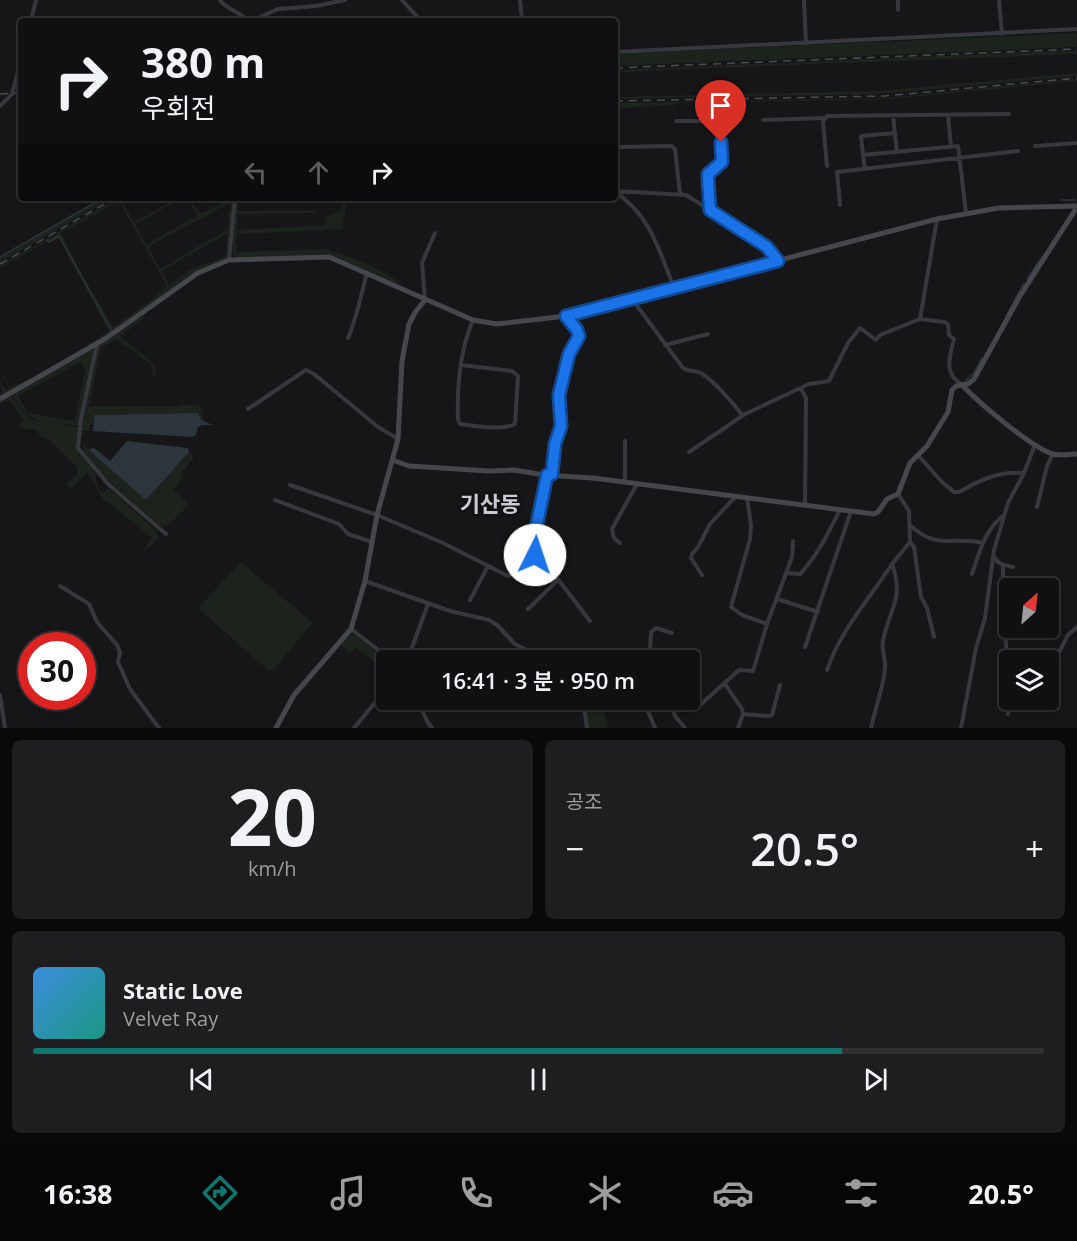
<!DOCTYPE html>
<html lang="ko">
<head>
<meta charset="utf-8">
<style>
	:root { --surface:#101012; --page:#1e1e20; --text:#f1f3f6; --muted:#9c9d9f; --line:#303032; --accent:#0f766e }
	body { margin:0; font-family:"Open Sans","Noto Sans KR",sans-serif; background:var(--page); color:var(--text); height:100vh; display:flex; flex-direction:column; font-size:22px; white-space:nowrap }
	* { box-sizing:border-box; margin:0 }
	p { font-size:20px; color:var(--muted) }
	.icon { flex:none; width:33px; height:33px; fill:none; stroke:currentColor; stroke-width:2; stroke-linecap:round; stroke-linejoin:round }
	.map { position:relative; height:728px; overflow:hidden }
	.side { display:flex; flex-direction:column; gap:12px; padding:12px; background:#09090a; flex:1 }
	.side>* { flex:none }
	.top-card { position:absolute; left:18px; top:18px; width:600px; height:183px; border-radius:6px; box-shadow:0 3px 9px #0003,0 0 0 2px var(--line); background:#101012; color:var(--text); overflow:hidden }
	.needle { width:39px; rotate:27deg }
	.buttons { position:absolute; left:999px; top:578px; display:grid; gap:12px }
	.buttons a { display:grid; place-items:center; width:60px; height:60px; border-radius:6px; background:var(--surface); box-shadow:0 3px 9px #0003,0 0 0 2px var(--line); font-size:30px }
	.speed { position:absolute; left:18px; top:632px; display:flex; gap:12px; font-size:30px; font-weight:700; text-align:center }
	.speed>* { display:grid; place-content:center; width:78px; height:78px; border-radius:50%; background:var(--surface); box-shadow:0 3px 9px #0003,0 0 0 2px var(--line); line-height:1 }
	.speed .limit { border:9px solid #d22; background:#fff; color:#111 }
	.pin { position:absolute; display:grid; place-items:center; width:51px; height:51px; color:#fff; margin:-62px -26px; border-radius:50% 50% 50% 0; rotate:-45deg; box-shadow:0 0 6px #0007 }
	.pin .icon { rotate:45deg }
	.me { position:absolute; width:66px; margin:-33px; rotate:4deg; stroke-linejoin:round; filter:drop-shadow(0 0 4px #0008) }
	.turn { display:flex; align-items:center; gap:21px; height:126px; padding:0 24px; font-size:27px }
	.turn .icon { width:78px; height:78px; stroke-width:2.5 }
	.turn b { display:block; font-size:42px; line-height:51px }
	.lanes { display:flex; align-items:center; height:57px; padding:0 24px; background:#0003; justify-content:center; gap:30px; direction:ltr }
	.lanes .off { opacity:.35 }
	.big { font-size:45px; font-weight:600; line-height:1.1 }
	.side .widget { flex:1; display:flex; flex-direction:column; justify-content:center; gap:9px; min-width:0; padding:0 21px; border-radius:9px; background:var(--page) }
	.side .dial { align-items:center; gap:0 }
	.dial b { font-size:78px; line-height:1 }
	.song { display:flex; align-items:center; gap:18px }
	.cover { width:72px; height:72px; border-radius:9px; background:linear-gradient(135deg,hsl(210 70% 55%),hsl(170 70% 35%)) }
	.played { height:6px; border-radius:3px; background:linear-gradient(90deg,var(--accent) 80%,var(--line) 80%) }
	.keys { display:flex; justify-content:space-around; direction:ltr }
	.heat { display:flex; justify-content:space-between; align-items:center; font-size:33px; direction:ltr }
	.side .tiles { flex:1; display:grid; gap:12px; grid-template-columns:1fr 1fr }
	.widget:last-child { grid-column:span 2 }
	.trip { position:absolute; left:376px; top:650px; width:324px; height:60px; border-radius:6px; background:var(--surface); box-shadow:0 3px 9px #0003,0 0 0 2px var(--line); font-weight:600; line-height:60px; text-align:center }
	.dock { display:flex; height:96px; justify-content:space-around; align-items:center; background:#060607; color:var(--muted) }
	.dock .icon { width:42px; height:42px }
	.dock .on { color:var(--accent) }
	.dock b { font-size:27px; color:var(--text) }
	.map>svg:first-child { display:block }
	.green { fill:#1c231d; fill-rule:evenodd }
	.water { fill:#2c353c }
	.lines { fill:none; stroke-linecap:round; stroke-linejoin:round }
	.stream { stroke:#2c353c; stroke-width:1.5 }
	.street { stroke:#37383d; stroke-width:4 }
	.secondary { stroke:#45474d; stroke-width:5 }
	.rail { stroke:#4a4c52; stroke-width:1.5; stroke-dasharray:8 6; stroke-linecap:butt }
	.route-casing { stroke:#114b97; stroke-width:15 }
	.route { stroke:#1a73e8; stroke-width:10 }
	.labels { text-anchor:middle; stroke-width:6; stroke-linejoin:round; paint-order:stroke }
	.quarter-label { font-size:22px; font-weight:bold; fill:#c9ccd4; stroke:#111113 }
</style>
</head>
<body>
<div class="map">
<svg width="1077" height="728" viewBox="0 0 1077 728">
	<rect width="100%" height="100%" fill="#161618"/>
	<path class="green" d="M1077,33V47L615,66V54Z
		M1077,50V54L686,69L615,73V70Z
		M1077,73V76L880,94L615,99V97L879,91Z
		M1077,79V81L890,99L677,103L676,105L619,108V106L615,107V103L884,98Z
		M104,198H112L0,262V258Z
		M118,198H124L121,201L134,222L178,198H183L135,224L146,245L189,220L198,218L188,198L195,206L199,214L234,198L227,259L186,278L113,331L59,236L49,241L47,239ZM119,201L167,286L150,301L113,327L83,276L61,233ZM230,203L228,229L160,269L149,249L151,245ZM228,233L226,254L223,257L190,270L169,285L163,270Z
		M236,198H239L238,211L315,210L316,213L238,214L237,230L325,225L326,221L324,219L341,210L343,198H347L342,229L238,234L236,238V252L325,249L342,254L370,265L398,281L397,284L326,254L238,258L234,256L232,251Z
		M57,237H59L112,332L97,341L0,396L2,391L0,381L6,390L9,387L0,373L10,386C28,385 91,343 109,331L58,237L50,243L46,242L0,268V265L46,240L49,242Z
		M144,315V318L120,336L154,364L156,375L153,376L152,365L116,339L101,348L89,406H179L180,404L201,406L204,421L200,420L199,414L94,415L93,424L90,425L89,431H83L79,440L98,347Z
		M93,349L94,350L79,425C67,425 40,423 31,417C23,412 17,403 12,395ZM78,363H81L85,370L75,421L28,413L18,396Z
		M10,396L31,420L78,427L76,448L97,475L95,477L99,490L103,493L108,488L156,531L159,538L147,549L145,547L152,538L108,502L107,503C98,494 96,482 87,473L71,489L66,485L77,474V467L53,443L41,436L34,429L32,430L18,426L24,420L9,400L0,404V402Z
		M82,443L146,500L189,452L194,457L181,474L184,477L173,490L189,505L166,527L161,526C144,511 82,464 82,443Z
		M241,562L313,623L273,670L269,671L200,610V606Z
		M350,635L356,636L387,661V671L356,648L349,653L341,645Z
		M585,699H601L608,728H588Z"/>
	<path class="water" d="M198,413L201,420L213,425H202L198,427L196,435L192,437L93,431L94,415Z
		M127,441L188,448L189,452L146,500L89,450L93,447L110,461Z"/>
	<g class="lines">
		<path class="stream" d="M1061,200H1075
			M47,240L49,242L59,236L112,331
			M0,257L103,198
			M1027,279L1042,257
			M1006,316L1024,283
			M965,381L973,374L982,358"/>
		<path class="street" d="M220,0C227,10 241,12 248,21
			M402,0L421,21
			M520,0L522,21
			M804,0L806,43
			M898,0V10
			M999,0L1002,34
			M31,21L36,0
			M252,21L278,9L316,6L345,0
			M615,52L1077,29
			M0,106L12,94L21,59
			M893,115L897,152
			M948,115L951,147
			M763,120L825,118
			M676,121H718L721,123L722,162L708,174L709,210
			M1035,146L1077,143
			M619,147L671,146L675,149L680,194
			M863,155L861,136L895,133
			M827,166L823,122L827,116L1009,114
			M865,169L863,155L958,146L966,213
			M615,191L686,195L767,247L778,261
			M615,192C649,213 660,252 674,288
			M840,205L837,172L1018,151
			M229,260L235,198
			M632,299L683,368C689,372 695,370 701,373C713,380 734,404 742,415
			M425,300L422,263L435,233
			M920,319L937,219
			M348,338C357,317 361,295 367,273
			M97,344L81,419L78,448L108,484L166,534
			M665,345L708,334
			M461,365L512,371L518,376L515,424C501,431 476,426 460,424L458,419C457,387 460,350 473,320
			M801,389L806,398L805,504
			M248,409L306,370L314,374L378,427L398,439
			M625,441V482
			M689,452L745,414L809,384L829,381L848,343L860,328L876,340L880,335L920,319L944,322L948,324L949,335L954,339C950,356 943,373 961,384
			M918,455L942,482L954,492H959C980,480 999,471 1023,473
			M552,474L555,444L561,426L559,395L569,354L578,336L577,330L567,316
			M547,475L537,524L535,555L554,574L590,621
			M290,485L377,515L443,543L508,576C519,571 520,553 535,555
			M747,498L751,525L750,539L731,607L742,615L767,624L792,557L793,541
			M275,500L339,524L348,534L372,542
			M1037,507L1047,466L1053,454
			M911,526C937,550 952,536 983,543
			M910,542L914,547L921,597L927,608L934,637
			M620,543L614,538L612,529L637,484
			M994,556C997,565 1005,565 1013,567
			M1003,565V603L1008,671L1004,694L1009,709L1008,714
			M786,573L800,574C818,555 828,533 840,510
			M972,574C979,553 985,529 1004,515
			M702,575L691,558L692,554L698,547L710,524L736,496
			M365,581L450,611L489,620L497,625L515,644L546,660
			M60,586L89,604L97,622L117,645L120,652L118,662L130,689L159,728
			M777,599L818,612
			M470,600L488,566
			M528,609L558,580
			M351,629L391,660
			M805,647L851,511
			M410,653L428,604
			M663,660L653,658L650,653L651,632L656,628L672,633
			M827,670C840,631 870,598 892,564
			M1048,674L1068,635L1077,627
			M725,684L742,709L743,714L738,728
			M0,695L5,728
			M417,699C422,708 425,721 432,728
			M583,699L587,728
			M643,699L655,728
			M673,699L672,706L691,708L699,706L739,670L753,671L767,624
			M1036,703L1037,699
			M672,706L675,716L685,728
			M743,714L768,716L772,715L780,685
			M354,728L387,688
			M871,728C875,709 883,688 885,669C886,659 881,650 883,641C889,608 905,600 892,564L910,542L909,511L898,494
			M961,728L976,648L985,618L994,550L1008,503L1024,473L1035,445"/>
		<path class="secondary" d="M962,385C977,401 1033,449 1053,454C1060,456 1070,454 1077,454
			M0,399L105,339L198,273L229,260L329,257L473,320L497,324L566,316L937,219L999,208L1077,206
			M393,460L409,466L489,471L514,470L544,475L593,478L874,514L878,512L887,499L898,494L910,463L927,446L948,412L952,390L956,386L968,384L974,379L1020,296L1077,207
			M276,728L294,695L351,629L365,581L377,515L398,439L402,361L409,324L416,311L425,300"/>
		<path class="rail" d="M615,68L1077,49
			M0,94L21,93
			M615,101L885,96L1077,78
			M0,264L115,198"/>
	</g>
	<g class="lines">
		<g class="route-casing">
			<path id="route" d="M535,555L537,524L547,475L552,474L555,444L561,426L559,395L569,354L579,336L577,330L566,316L778,261L767,247L710,210L708,179V174L722,162L721,142"/>
		</g>
		<use href="#route" class="route"/>
	</g>
	<g class="labels">
		<g class="quarter-label">
			<text x="490" y="512">기산동</text>
		</g>
	</g>
</svg>
<div class="buttons">
<a><svg class="needle" viewBox="-14 -14 28 28"><path d="M0-13l5 13h-10z" fill="#e53935"/><path d="M0 13l5-13h-10z" fill="#9c9d9f"/></svg></a>
<a><svg class="icon" aria-label="layers" viewBox="0 0 24 24"><path d="M12 4l9 5-9 5-9-5zM3 14l9 5 9-5"/></svg></a>
</div>
<div class="speed"><div class="limit">30</div></div>
<div class="pin" style="left:721px;top:142px;background:#d93025"><svg class="icon" aria-label="arrive" viewBox="0 0 24 24"><path d="M6 21V4h12l-3 4 3 4H6"/></svg></div>
<svg class="me" style="left:535px;top:555px" viewBox="-20 -20 40 40"><circle r="19" fill="#fff"/><path d="M0-13L10 11 0 6-10 11z" fill="#1a73e8"/></svg>
<div class="trip">16:41 · 3 분 · 950 m</div>
<div class="top-card">
<div class="turn"><svg class="icon" aria-label="right" viewBox="0 0 24 24"><path d="M7 20v-9h11M14 6l5 5-5 5"/></svg><div><b>380 m</b>우회전</div></div>
<div class="lanes"><svg class="icon off" aria-label="left" viewBox="0 0 24 24"><path d="M17 20v-9H6M10 6l-5 5 5 5"/></svg><svg class="icon off" aria-label="ahead" viewBox="0 0 24 24"><path d="M12 20V5M6 11l6-6 6 6"/></svg><svg class="icon" aria-label="right" viewBox="0 0 24 24"><path d="M7 20v-9h11M14 6l5 5-5 5"/></svg></div>
</div>
</div>
<section class="side">
<div class="tiles">
<div class="widget dial"><b>20</b><p>km/h</p></div>
<div class="widget"><p>공조</p>
<div class="heat"><a>−</a><b class="big">20.5°</b><a>+</a></div>
</div>
<div class="widget">
<div class="song"><i class="cover"></i><div><b>Static Love</b><p>Velvet Ray</p></div></div>
<div class="played"></div>
<div class="keys"><svg class="icon" aria-label="previous" viewBox="0 0 24 24"><path d="M18 5L8 12l10 7zM5 5v14"/></svg><svg class="icon" aria-label="pause" viewBox="0 0 24 24"><path d="M8 5v14M16 5v14"/></svg><svg class="icon" aria-label="next" viewBox="0 0 24 24"><path d="M6 5l10 7-10 7zM19 5v14"/></svg></div>
</div>
</div>
</section>
<nav class="dock">
<b>16:38</b>
<svg class="icon on" aria-label="directions" viewBox="0 0 24 24"><path d="M12 3l9 9-9 9-9-9zM9 14v-3h6M13 9l2 2-2 2"/></svg>
<svg class="icon" aria-label="music" viewBox="0 0 24 24"><path d="M9 18V5l10-2v13"/><circle cx="6" cy="18" r="3"/><circle cx="16" cy="16" r="3"/></svg>
<svg class="icon" aria-label="phone" viewBox="0 0 24 24"><path d="M5 4h4l2 5-3 2q2 4 5 5l2-3 5 2v4C11 20 4 13 5 4z"/></svg>
<svg class="icon" aria-label="climate" viewBox="0 0 24 24"><path d="M12 3v18M4 7l16 10M4 17L20 7"/></svg>
<svg class="icon" aria-label="car" viewBox="0 0 24 24"><path d="M5 17H2v-5l4-1 3-4h7l3 4 3 1v5h-3M9 17h6M6 11h13"/><circle cx="7" cy="17" r="2"/><circle cx="17" cy="17" r="2"/></svg>
<svg class="icon" aria-label="filters" viewBox="0 0 24 24"><path d="M4 7h16M4 17h16"/><circle cx="9" cy="7" r="2"/><circle cx="15" cy="17" r="2"/></svg>
<b>20.5°</b>
</nav>
</body>
</html>
